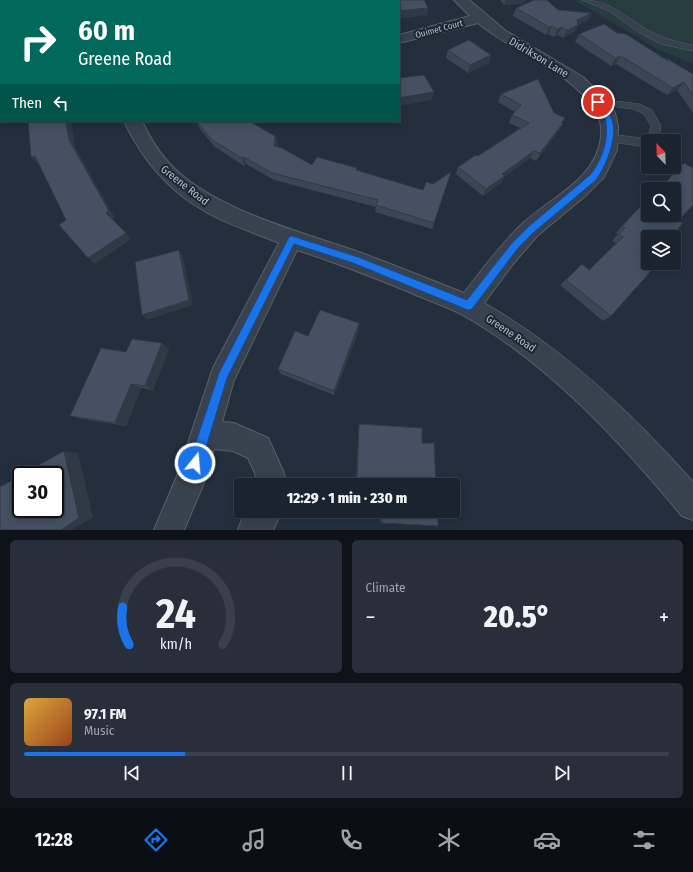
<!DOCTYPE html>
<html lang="en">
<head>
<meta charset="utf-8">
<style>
	:root { --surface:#1b232e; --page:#282f3a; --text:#f1f3f6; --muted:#a0a4aa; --line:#39404a; --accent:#1a73e8 }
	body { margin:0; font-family:"Fira Sans Condensed",sans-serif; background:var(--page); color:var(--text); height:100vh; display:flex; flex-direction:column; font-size:15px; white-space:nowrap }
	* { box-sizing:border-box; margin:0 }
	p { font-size:13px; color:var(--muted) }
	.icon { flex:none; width:22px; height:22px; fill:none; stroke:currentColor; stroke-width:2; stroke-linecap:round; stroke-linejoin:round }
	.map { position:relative; height:530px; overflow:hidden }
	.panel { display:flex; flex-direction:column; gap:10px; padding:10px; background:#0f1319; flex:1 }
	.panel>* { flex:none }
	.hud { position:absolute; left:0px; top:0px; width:400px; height:122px; box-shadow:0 2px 10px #0003,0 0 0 1px var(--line); background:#00695c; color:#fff; overflow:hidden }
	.needle { width:26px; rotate:337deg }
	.fabs { position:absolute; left:641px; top:134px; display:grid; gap:8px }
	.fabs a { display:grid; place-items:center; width:40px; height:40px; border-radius:4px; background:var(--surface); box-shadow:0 2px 10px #0003,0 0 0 1px var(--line); font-size:20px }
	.speed { position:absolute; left:12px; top:466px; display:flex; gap:8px; font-size:20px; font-weight:700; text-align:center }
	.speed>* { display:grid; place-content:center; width:52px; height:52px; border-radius:50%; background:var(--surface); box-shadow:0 2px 10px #0003,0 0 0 1px var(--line); line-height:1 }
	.speed .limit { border:2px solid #111; border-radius:6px; background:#fff; color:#111 }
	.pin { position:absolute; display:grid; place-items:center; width:34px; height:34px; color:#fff; margin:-17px; border:2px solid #fff; border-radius:50%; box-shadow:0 1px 4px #0007 }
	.me { position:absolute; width:44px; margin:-22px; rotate:17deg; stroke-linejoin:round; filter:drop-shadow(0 0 3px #0008) }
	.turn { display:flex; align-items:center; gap:14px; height:84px; padding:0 12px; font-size:18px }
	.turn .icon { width:52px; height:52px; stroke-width:2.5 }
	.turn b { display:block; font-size:28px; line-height:34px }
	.then { display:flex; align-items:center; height:38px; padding:0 12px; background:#0003; gap:8px; font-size:15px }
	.big { font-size:30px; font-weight:800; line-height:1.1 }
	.panel .widget { flex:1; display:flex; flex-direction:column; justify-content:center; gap:6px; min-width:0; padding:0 14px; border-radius:6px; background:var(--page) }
	.panel .dial { align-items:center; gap:0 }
	.dial svg { height:104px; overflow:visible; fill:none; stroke:var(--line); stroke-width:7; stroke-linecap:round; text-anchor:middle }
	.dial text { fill:var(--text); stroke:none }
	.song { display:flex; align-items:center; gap:12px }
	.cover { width:48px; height:48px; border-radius:6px; background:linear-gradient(135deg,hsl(40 70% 55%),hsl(20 70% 35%)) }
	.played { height:4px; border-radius:2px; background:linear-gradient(90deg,var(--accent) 25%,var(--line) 25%) }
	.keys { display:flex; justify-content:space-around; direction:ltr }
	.heat { display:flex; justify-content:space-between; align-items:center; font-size:22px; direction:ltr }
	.panel .tiles { flex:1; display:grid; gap:10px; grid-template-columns:1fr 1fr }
	.widget:last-child { grid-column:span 2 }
	.trip { position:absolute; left:234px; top:478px; width:226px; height:40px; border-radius:4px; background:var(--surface); box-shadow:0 2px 10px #0003,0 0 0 1px var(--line); font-weight:800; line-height:40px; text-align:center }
	.tab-bar { display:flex; height:64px; justify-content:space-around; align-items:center; background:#0b0e12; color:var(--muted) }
	.tab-bar .icon { width:28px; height:28px }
	.tab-bar .on { color:var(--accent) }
	.tab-bar b { font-size:18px; color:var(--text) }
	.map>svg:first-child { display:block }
	.green { fill:#263c3f }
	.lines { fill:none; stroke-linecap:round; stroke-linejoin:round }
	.lane-casing { stroke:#565f6c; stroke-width:1 }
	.street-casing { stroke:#565f6c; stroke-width:2 }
	.lane { fill:#38414e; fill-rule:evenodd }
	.street { fill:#38414e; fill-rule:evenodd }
	.wall { fill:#3b4654 }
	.shaded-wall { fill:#303945 }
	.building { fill:#455162; stroke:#303945 }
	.route { fill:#1a73e8; stroke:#114b97 }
	.labels { text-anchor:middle; stroke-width:4; stroke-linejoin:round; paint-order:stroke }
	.far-street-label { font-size:9px; fill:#b4bcc9; stroke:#1d2633 }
	.street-label { font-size:11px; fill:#b4bcc9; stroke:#1d2633 }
</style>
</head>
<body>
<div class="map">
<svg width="693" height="530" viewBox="0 0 693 530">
	<rect width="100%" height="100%" fill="#242f3e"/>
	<path class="green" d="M574,0H693V64L659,50Z"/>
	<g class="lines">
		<g class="lane-casing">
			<path id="lane" d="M583,0C610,0 625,17 646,29C661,38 676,42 693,45V51L661,44L640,33L609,11Z
				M598,99L639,104L652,110L661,126L658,141H648V144L640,146L605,141L604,138L609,134L640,138L648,137L651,126L644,114L633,109L595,104L593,102L595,100Z"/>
		</g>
		<g class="street-casing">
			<path id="street" d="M108,0H127L128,1H109Z
				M167,0H181L166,1Z
				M454,0H469L506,31L583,77L609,103L615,113L618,126L617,150L604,177L584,197L537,236L513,264L484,303C564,349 632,413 693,482V520L682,516C619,440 548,363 461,314C446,306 429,301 414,294C375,278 337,263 297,250L234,380L222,422L234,423L268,438L283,471L287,485H257L255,473L248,458L233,451L214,449L206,478L184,530H154L177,476L213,368L279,243C255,233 229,225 206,212C168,190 143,161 124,121H142C150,138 160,155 174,168C216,210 301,232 356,251C392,264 428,279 464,293C482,270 500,245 522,224C551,197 596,180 601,137C603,117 592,103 578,90C549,62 509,49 478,23L399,43V35L470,16Z
				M250,511H282L273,530H238L242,519L246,517Z"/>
		</g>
		<use href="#lane" class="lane"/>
		<use href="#street" class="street"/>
	</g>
	<path class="wall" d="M0,0L1,1V18H0Z
		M210,0H246L245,1H210Z
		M500,0H525L524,3L504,5Z
		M516,8L558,10L588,20L578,25L574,32L563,38L558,35L554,37L548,34L546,35L513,16Z
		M617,33L665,59L666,58L693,74V113L677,90L667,95L616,64L611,66L575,42L579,34Z
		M448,50L491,55L489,63L468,73L446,58Z
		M501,94L554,113L562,123H563L559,131L536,161L530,158L505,176L501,183L483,196L456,174L458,167L478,156L520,128L509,123L512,115L515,112L498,102Z
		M197,122L275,136L277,143V146L312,165L357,171L423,190L451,172L432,229L375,212L376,207L274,180L246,164L244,166L215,147L200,129Z
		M648,199L678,221L645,267L611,316L603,321L560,285L582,264L589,270L616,243L612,241L618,234L616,233L627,220Z
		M359,323V330L334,395L281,374L278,369L308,336Z
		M162,343L169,349L153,390L141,388L126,426L82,419L70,416L126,352Z
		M359,424L422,443L436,485H380V480L356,479Z
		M380,511H438L382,523L380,521Z"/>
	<path class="shaded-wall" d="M101,0H107V1H101Z
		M237,0H246L245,1H236Z
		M506,0H525L524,3L504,5Z
		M428,8L427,15L399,19V11Z
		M592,13L588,20L578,25L574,32L563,38L567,30L577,20Z
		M552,26L548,34L546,35L549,27Z
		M562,27L558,35L554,37L557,29Z
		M491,55L489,63L468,73L470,65Z
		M621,56L616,64L611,66L615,58Z
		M684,82L677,90L667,95L673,88Z
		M434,92L432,100L399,106V98Z
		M66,121H71L75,147L115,218L112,219L106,213L69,140Z
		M563,123L559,131L536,161L540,153Z
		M275,136L277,143L276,153L274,146Z
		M534,151L530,158L505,176L501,183L483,196L486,189L502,174Z
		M35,156L42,163L38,164L31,157Z
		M244,157L246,164L244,166L242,158Z
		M126,233L131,239L95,264L88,258Z
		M179,250L183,256L193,305L147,320L142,315Z
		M359,323V330L334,395V391Z
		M162,343L169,349L153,390L145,386Z
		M131,384L141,388L126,426L115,423Z
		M64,451L78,453L93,517L72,530H61Z"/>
	<path class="building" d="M0,0H30L34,1H1V12H0Z
		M89,0H101V1H88Z
		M224,0H237L236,1H227Z
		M323,0H345L347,1H320Z
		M391,0H424L428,8L399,11V1H391Z
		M534,0H547L558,10L592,13L577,20L578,25L567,30L562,27L557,29L552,26L549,27L516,8Z
		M604,24L617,33L626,34L668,61L666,58L693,74V96L684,82L673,88L621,56L615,58L579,34Z
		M469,40L491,55L470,65L448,50Z
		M424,75L434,92L399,98V78Z
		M538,79L554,113L565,118L561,123H563L540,153L534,151L502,174L505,176L486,189L458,167L476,155L478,156L529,123L512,115L521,105L501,94Z
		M28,121H66L69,140L109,211L106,213L126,233L88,258L59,225L66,220L35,156L31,157Z
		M199,121H249L275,136L274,146L282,148L312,165L317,157L357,168L356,170L423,190L426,182L433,184L451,172L434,223L376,205L378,200L272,173L244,157L242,158L212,140L197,122Z
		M684,163L693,168V205L678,221L683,223L671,237H648V263L645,267L651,271L611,316L566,280L582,264L589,270L623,237L619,234L625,228L623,226L634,213L648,199V215H674V189H659Z
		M179,250L189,300L142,315L135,262Z
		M320,310L359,323L334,391L278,369L295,331L308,336Z
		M132,339L162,343L145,386L131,384L115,423L70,416L101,348L126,352Z
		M359,424L422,428V443H434L436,485H382V480L357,478Z
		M64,451L79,518L61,530H0V487L21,475V509H55V475H21Z
		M382,511H438V526L382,523Z"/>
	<path class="route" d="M596,101H601C604,106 608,111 611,117C619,134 607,165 596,180L534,232L518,248L472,309L468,310L353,263L294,244L227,378L200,467L195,469L191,467L189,463L219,373L289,237L292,236L358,257L467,300L512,243L528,227L590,175C602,161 610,137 605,118C603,113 598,107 595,102Z"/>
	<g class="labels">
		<g class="far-street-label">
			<text transform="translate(439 29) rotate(-15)" y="3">Ouimet Court</text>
		</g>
		<g class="street-label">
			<text transform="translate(539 57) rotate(31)" y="4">Didrikson Lane</text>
			<text transform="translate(185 185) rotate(38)" y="4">Greene Road</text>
			<text transform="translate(511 333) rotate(34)" y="4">Greene Road</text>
		</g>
	</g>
</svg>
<div class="fabs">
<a><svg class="needle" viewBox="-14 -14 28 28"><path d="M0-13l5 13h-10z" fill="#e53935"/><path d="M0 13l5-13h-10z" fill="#a0a4aa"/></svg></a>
<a><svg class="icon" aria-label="search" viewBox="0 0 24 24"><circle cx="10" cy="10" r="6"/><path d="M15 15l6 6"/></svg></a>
<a><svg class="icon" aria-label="layers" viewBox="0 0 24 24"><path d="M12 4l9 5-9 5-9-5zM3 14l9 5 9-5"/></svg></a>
</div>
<div class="speed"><div class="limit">30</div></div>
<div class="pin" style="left:598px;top:102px;background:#d93025"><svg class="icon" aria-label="arrive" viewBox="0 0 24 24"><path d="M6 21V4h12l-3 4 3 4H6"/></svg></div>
<svg class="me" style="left:195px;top:463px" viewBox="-20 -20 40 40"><circle r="17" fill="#1a73e8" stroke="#fff" stroke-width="3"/><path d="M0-11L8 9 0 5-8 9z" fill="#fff"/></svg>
<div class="trip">12:29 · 1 min · 230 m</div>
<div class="hud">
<div class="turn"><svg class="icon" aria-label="right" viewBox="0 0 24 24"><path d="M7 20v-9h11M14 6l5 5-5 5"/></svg><div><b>60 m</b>Greene Road</div></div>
<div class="then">Then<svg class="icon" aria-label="left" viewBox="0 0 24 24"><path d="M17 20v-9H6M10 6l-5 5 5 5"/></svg></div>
</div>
</div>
<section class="panel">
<div class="tiles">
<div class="widget dial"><svg viewBox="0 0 100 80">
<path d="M14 69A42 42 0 1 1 86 69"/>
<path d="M14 69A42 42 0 0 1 9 40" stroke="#1a73e8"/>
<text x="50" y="56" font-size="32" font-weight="700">24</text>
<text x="50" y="72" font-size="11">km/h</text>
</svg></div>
<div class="widget"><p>Climate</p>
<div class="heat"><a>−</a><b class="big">20.5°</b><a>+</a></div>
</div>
<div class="widget">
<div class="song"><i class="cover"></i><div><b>97.1 FM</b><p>Music</p></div></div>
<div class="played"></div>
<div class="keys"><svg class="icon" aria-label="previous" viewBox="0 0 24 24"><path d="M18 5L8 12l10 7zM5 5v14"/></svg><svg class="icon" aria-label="pause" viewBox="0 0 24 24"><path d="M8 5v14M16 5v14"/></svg><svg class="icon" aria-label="next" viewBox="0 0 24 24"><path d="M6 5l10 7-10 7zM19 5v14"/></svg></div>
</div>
</div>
</section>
<nav class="tab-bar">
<b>12:28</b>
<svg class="icon on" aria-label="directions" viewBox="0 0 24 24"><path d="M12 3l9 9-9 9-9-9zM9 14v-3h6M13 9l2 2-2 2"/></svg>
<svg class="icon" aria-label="music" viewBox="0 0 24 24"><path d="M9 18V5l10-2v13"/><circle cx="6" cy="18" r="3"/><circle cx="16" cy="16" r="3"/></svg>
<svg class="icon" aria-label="phone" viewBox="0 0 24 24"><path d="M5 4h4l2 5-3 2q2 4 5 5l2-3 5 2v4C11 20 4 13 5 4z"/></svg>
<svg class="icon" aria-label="climate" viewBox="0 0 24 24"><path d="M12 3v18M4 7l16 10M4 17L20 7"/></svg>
<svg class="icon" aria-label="car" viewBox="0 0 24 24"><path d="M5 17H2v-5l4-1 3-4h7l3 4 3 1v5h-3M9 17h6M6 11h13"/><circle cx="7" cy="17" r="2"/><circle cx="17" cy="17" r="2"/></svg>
<svg class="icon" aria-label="filters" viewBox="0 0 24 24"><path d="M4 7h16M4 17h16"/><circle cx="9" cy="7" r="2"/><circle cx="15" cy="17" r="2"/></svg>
</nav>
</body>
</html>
